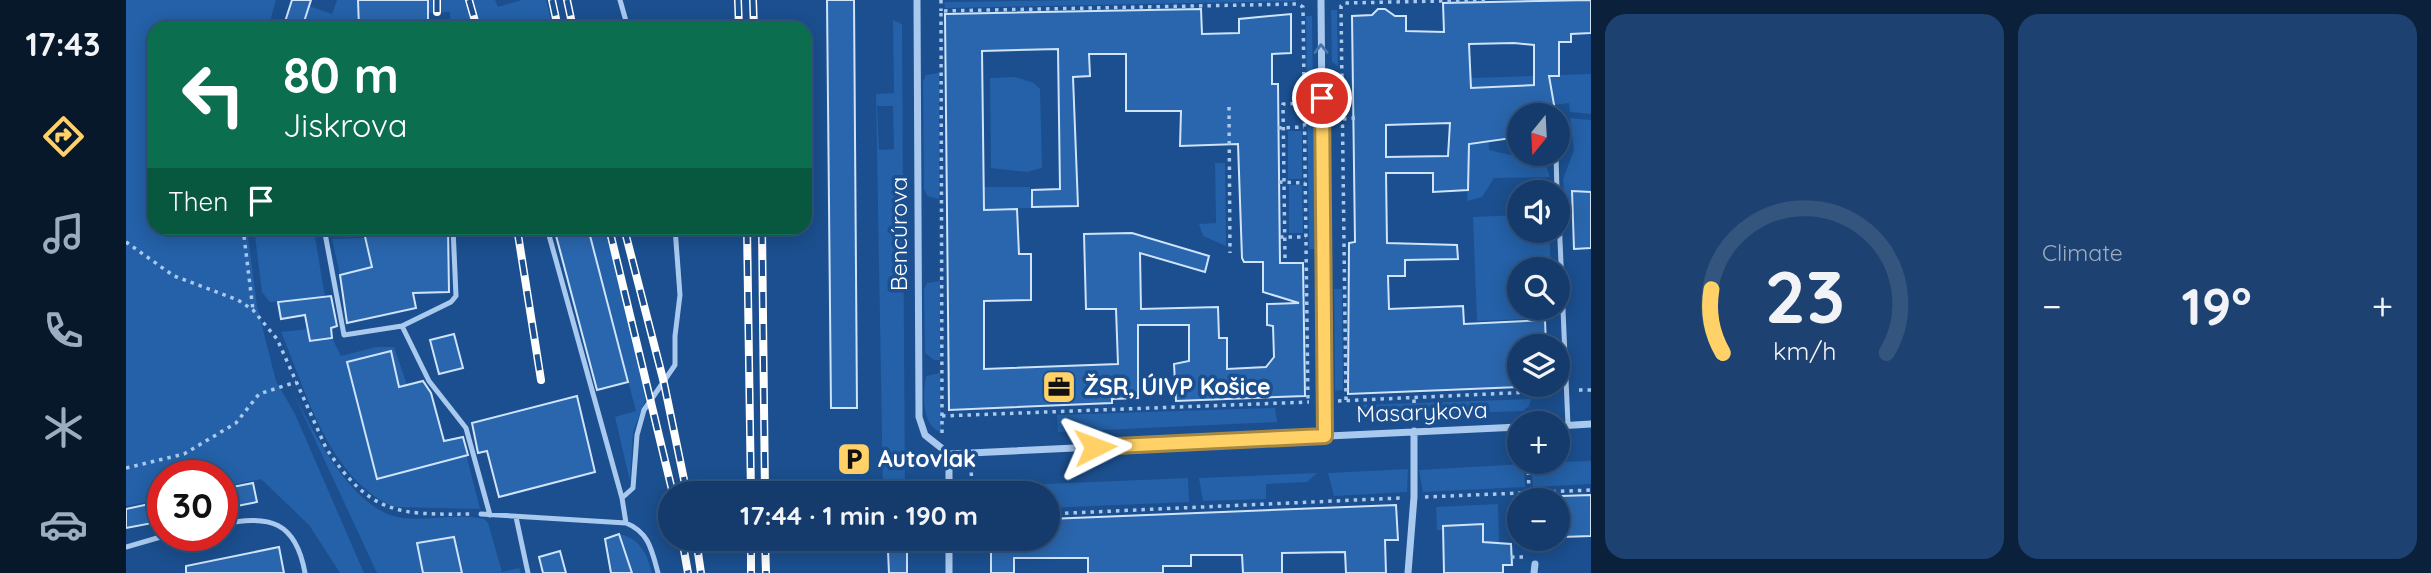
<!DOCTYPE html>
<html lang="en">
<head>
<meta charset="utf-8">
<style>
	:root { --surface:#143b6b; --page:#1d4271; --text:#f1f3f6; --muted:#9dadc1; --line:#33557e; --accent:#ffd166 }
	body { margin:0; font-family:Quicksand,sans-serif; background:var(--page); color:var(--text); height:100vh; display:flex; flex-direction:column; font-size:26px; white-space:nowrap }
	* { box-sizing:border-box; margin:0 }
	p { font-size:23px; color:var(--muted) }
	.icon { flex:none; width:38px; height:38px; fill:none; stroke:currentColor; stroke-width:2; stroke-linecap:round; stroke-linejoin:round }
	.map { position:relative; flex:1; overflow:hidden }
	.panel { display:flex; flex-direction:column; gap:14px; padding:14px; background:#0b203b; width:840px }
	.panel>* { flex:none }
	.top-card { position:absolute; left:21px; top:21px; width:665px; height:214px; border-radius:21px; box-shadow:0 4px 18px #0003,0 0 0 2px var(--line); background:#0b6e4f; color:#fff; overflow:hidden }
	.needle { width:46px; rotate:198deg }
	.buttons { position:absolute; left:1381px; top:103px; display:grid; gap:14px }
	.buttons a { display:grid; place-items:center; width:63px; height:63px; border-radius:50%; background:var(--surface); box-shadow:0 4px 18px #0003,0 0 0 2px var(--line); font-size:35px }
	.speed { position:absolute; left:21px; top:460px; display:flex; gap:14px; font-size:35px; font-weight:700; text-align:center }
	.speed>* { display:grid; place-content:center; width:91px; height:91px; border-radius:50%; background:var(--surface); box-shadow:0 4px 18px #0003,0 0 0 2px var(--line); line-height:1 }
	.speed .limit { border:10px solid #d22; background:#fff; color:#111 }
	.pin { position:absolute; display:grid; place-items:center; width:60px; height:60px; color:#fff; margin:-30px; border:4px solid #fff; border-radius:50%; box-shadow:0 2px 7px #0007 }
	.me { position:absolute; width:77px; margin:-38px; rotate:87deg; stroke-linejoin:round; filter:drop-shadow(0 0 5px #0008) }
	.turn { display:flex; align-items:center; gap:24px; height:147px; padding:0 21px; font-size:32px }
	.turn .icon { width:91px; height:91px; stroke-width:2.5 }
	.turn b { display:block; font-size:49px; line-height:60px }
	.then { display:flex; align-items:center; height:66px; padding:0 21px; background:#0003; gap:14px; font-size:26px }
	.big { font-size:52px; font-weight:700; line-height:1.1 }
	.panel .tile { flex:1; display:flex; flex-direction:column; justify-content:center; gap:10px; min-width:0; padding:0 24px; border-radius:21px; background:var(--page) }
	.panel .dial { align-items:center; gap:0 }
	.dial svg { height:182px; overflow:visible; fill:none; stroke:var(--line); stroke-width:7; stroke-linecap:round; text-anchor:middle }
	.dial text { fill:var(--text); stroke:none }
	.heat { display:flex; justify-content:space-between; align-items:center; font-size:38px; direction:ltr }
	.panel .tiles { flex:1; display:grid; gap:14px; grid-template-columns:repeat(2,1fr) }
	.trip { position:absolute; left:532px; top:481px; width:402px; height:70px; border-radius:35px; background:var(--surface); box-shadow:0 4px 18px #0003,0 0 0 2px var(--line); font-weight:700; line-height:70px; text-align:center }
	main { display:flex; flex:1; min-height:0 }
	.menu { display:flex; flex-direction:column; width:126px; justify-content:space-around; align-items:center; background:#08182b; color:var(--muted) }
	.menu .icon { width:49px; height:49px }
	.menu .active { color:var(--accent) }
	.menu b { font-size:32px; color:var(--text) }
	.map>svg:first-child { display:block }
	.green { fill:#2461a8; fill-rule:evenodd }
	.building { fill:#2a66ad; stroke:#cfe3fa; stroke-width:2; fill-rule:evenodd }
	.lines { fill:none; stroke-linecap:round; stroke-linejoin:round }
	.path { stroke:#a9c9ee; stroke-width:3.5; stroke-dasharray:3.5 5; stroke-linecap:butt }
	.service { stroke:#a9c9ee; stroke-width:5 }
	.minor { stroke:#a9c9ee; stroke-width:7 }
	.rail-casing { stroke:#fff; stroke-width:8 }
	.rail { stroke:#1b4f8f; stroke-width:5; stroke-dasharray:16; stroke-linecap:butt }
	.oneway { stroke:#4674ac }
	.route-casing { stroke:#a68842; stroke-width:18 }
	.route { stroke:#ffd166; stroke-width:12 }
	.labels { text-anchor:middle; stroke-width:7; stroke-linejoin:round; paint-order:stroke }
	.street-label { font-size:23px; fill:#fff; stroke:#1b4f8f }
	.poi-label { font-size:23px; font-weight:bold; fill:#fff; stroke:#1b4f8f; text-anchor:start }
</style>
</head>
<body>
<main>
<nav class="menu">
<b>17:43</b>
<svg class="icon active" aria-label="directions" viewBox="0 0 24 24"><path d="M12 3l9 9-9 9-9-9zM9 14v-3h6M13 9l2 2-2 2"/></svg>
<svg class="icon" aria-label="music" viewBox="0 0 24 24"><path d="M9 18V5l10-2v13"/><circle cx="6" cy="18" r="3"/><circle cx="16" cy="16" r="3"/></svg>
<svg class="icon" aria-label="phone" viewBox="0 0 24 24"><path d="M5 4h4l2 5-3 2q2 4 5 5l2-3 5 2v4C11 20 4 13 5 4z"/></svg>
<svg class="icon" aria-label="climate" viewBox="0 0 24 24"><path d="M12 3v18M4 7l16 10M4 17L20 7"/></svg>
<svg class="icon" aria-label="car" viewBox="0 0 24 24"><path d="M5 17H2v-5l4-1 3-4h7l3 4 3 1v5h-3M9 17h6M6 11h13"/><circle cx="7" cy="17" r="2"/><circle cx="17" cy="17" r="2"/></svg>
</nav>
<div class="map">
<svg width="1465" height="573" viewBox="0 0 1465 573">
	<rect width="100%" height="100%" fill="#1b4f8f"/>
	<path class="green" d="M0,0H150L142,28H28V228H121L131,306L150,381L169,414L238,573H214L183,525L135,479L96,487V476H37V499L0,506Z
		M211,0H232L233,28H176L183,6L206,14Z
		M302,0H369L372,7L396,0H420L427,28H325L324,12L302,13Z
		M953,0H1170V1L819,8L818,2Z
		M1205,10H1211L1212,66L1206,62Z
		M1180,16H1186L1189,249H1183Z
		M767,20L776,24L779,494L757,493L750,94L768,93ZM751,106H767L768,149L753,150Z
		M813,73V199L801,196L798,189L797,81L800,75Z
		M1465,74V114L1444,112L1443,103L1428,105L1426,91L1416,84L1361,87L1363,150L1419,163L1424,177L1368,178L1356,197L1341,201L1345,78Z
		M889,77L908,83L914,89L916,168L901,172L865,168L864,78Z
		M1444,118L1465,120V191H1446L1445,212L1439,208L1437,179L1448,150Z
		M1162,131H1176V179H1162Z
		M1089,163H1099L1100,246L1077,236L1073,224L1090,223Z
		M1163,185H1176L1177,233H1163Z
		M858,187H904L906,208L859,209Z
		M1393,215V231H1423L1425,269L1393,270V308H1427V318L1351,321L1347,217Z
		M128,228H156L158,236L188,231L199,297L144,302L136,292Z
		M462,228H479L522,393L507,432L504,481L489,417L510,411Z
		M240,238L246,267L214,275L206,239Z
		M814,281V360H808L799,353L798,289L801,283Z
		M1208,289H1216L1217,390L1209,391Z
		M182,329L184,341L206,338L215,356L250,347H268L281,385L273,386L264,351L221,362L244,453L287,442L246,460L251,479L339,456L335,434L354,509L268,507C202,478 181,393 155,332Z
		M814,373L815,432C795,426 797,393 800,376Z
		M164,386C184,426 226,513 277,518C303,521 332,513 358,519L362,523L376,572L393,568L395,573H251Z
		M1405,399L1403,406L1397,411L1234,417V405Z
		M1149,408L1151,422L932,432L931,415Z
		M1465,461V484L1407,487L1405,463Z
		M1398,464L1399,487L1297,492L1293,470Z
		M1282,469L1281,492L1208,496L1202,473Z
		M1191,473L1181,482L1140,484V499L1077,501L1073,478Z
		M1062,478L1063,502L922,508V494L849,493V487Z
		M1372,504L1373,542H1357L1356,524L1318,526L1317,530H1311L1310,507Z
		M493,534C514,538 521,554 526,573H506Z"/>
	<path class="building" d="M166,0H185L176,28H157Z
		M232,0H302V28H233Z
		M701,0H728L731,408H705Z
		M1465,0V33L1445,34V42H1433V76H1423L1430,116H1393V137L1343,144L1342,190L1307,192V173H1260L1261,243L1331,245L1332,259L1279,260V276H1262L1263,309L1337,306L1338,324L1419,320L1420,346H1393V387L1222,394L1223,243L1229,242L1226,16L1246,15L1252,9H1259L1269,16H1280V31L1318,32L1317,3ZM1388,43L1408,45V85L1345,88L1343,44ZM1324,123L1322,156L1260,157V125Z
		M1075,9L1076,34L1113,33V19L1165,14V53L1146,54V84H1152L1154,263H1177L1179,396L1050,401L1048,364L1063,361V325H1012V398L986,399V403L823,410L819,14ZM932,49L934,189L906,190V207L952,206L947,77L964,76L963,54H1000V111H1055L1054,146L1112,144L1116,258L1118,262H1137V292L1173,303L1141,304V325L1147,326L1148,357L1140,367L1101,369V338H1093L1092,307L1015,309L1014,253L1079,272L1083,256L1006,233L958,234L960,309H990L992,364L858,369V301L905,300V254H893L891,209L858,210L856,51Z
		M1446,191L1465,192V248L1448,249Z
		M237,228H322L323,292L287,293L290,308L221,323L214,275L246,267Z
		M428,228H462L502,382L471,390Z
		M205,296L211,326L205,328L206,338L184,341L179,315L155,319L152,302Z
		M328,334L337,368L313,374L304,340Z
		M265,351L273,387L297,381L305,393L318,441L337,437L342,455L251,479L221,362Z
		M451,396L469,472L373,497L361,451L352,453L346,423Z
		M127,483L131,502L96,509V489Z
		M1465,495V536L1436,537L1435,496Z
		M37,501V521L0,528V509Z
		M1270,505L1272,540H1259L1260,573H1220L1219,552L1156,553V573H1117L1116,555H1065V566H1037V573H962V558H888V573H865V539H922V519Z
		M1357,524V542L1385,544L1386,565H1377V573H1318L1317,526Z
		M493,534L506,573H485L479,539Z
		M328,537L336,573H297L291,543Z
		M153,547L158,573H60V566Z
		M781,550V573H763L762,551Z
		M434,551L440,573H417L413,557Z"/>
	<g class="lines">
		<path class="path" d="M815,0V11
			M1103,107L1104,253
			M1217,119L1229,118
			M1152,128L1178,127
			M1153,182L1179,183
			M117,228L127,310
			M1154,237H1180
			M0,242L48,276L112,300L127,310L151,339L200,448C244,514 271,515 345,514
			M1159,258L1157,104L1178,103
			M1453,390H1465
			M1220,400L1215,6L1219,3L1364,0
			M1212,401L1428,391
			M816,416L815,11L1172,4L1177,7L1182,402
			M1288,420V397
			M816,433V416L1183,402
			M1402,463L1403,493
			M845,464L846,494
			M0,468L58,454L110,423L133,394L170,382
			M1299,497L1465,490
			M1409,500V492
			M922,514L1274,498
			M1409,551V539
			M1385,557H1397"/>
		<path class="service" d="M494,0L502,28
			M1430,154L1431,192
			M1432,194L1442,425
			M198,228L218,335L276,326
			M327,228L330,296L325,302L276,326L303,381L340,428L364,515
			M421,228L496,498L500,523
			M496,498L507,488L511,435L518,410L549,365V336L554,295L549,228
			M355,514L500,523C523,532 526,551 532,573
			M390,517L402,573
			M96,524C144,514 170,522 179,573
			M0,547L38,536"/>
		<path class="minor" d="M791,0L793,417L799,435L823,454
			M1195,0L1199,436
			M1432,426L1465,424
			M823,454L1393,427
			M823,494V454
			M823,539V573
			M1282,573L1288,497V431
			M1408,573L1409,564"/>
		<g class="rail-casing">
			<path id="rail" d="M311,0V12
				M343,0L351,28
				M426,0L432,28
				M441,0L447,28
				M612,0L613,28
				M627,0L628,28
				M391,228L415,380
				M483,228L547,494
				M498,228L538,383L561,494
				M621,228L625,494
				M636,228L639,494
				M556,539L562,573
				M570,539L575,573
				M625,539V573
				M639,539L640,573"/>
		</g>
		<use href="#rail" class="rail"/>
	</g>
	<defs><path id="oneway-chevron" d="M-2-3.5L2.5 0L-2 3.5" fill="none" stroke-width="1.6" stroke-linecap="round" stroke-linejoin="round" transform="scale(1.75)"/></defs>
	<use class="oneway" href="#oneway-chevron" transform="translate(1195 49) rotate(-91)"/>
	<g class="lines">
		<g class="route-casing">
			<path id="route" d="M969,447L1199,436L1196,98"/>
		</g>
		<use href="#route" class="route"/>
	</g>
	<defs>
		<g id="office-square" transform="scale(1.75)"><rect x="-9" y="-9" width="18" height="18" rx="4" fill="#ffd166" stroke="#1b4f8f"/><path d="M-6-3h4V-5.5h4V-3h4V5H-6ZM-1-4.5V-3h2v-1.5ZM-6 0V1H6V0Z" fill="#111"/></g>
		<g id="parking-square" transform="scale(1.75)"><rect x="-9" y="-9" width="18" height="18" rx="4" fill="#ffd166" stroke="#1b4f8f"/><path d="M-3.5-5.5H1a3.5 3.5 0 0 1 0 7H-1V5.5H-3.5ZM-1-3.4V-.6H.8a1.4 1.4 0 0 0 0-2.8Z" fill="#111"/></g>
	</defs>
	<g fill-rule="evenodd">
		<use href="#office-square" x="933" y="387"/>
		<use href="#parking-square" x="728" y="459"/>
	</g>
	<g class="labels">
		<g class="street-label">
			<text transform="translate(773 234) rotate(-90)" y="8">Bencúrova</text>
			<text transform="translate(1296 412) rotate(-2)" y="8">Masarykova</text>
		</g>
		<g class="poi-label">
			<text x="958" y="395">ŽSR, ÚIVP Košice</text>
			<text x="752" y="467">Autovlak</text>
		</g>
	</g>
</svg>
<div class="buttons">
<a><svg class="needle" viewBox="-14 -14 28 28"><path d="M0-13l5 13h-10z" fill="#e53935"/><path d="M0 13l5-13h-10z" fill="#9dadc1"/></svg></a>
<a><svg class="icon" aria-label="sound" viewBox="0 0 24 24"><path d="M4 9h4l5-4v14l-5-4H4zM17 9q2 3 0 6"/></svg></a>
<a><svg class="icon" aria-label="search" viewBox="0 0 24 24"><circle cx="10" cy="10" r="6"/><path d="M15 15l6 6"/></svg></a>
<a><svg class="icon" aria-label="layers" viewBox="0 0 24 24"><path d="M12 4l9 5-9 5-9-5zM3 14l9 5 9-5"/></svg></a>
<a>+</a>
<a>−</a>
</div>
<div class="speed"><div class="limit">30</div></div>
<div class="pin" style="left:1196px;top:98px;background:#d93025"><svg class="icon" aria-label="arrive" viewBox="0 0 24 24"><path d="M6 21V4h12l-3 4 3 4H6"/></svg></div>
<svg class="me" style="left:969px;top:447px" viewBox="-20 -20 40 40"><path d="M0-17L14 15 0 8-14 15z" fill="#ffd166" stroke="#fff" stroke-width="4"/></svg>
<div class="trip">17:44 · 1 min · 190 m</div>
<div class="top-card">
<div class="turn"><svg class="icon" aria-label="left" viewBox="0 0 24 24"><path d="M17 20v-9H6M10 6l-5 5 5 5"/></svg><div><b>80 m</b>Jiskrova</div></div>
<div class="then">Then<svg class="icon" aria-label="arrive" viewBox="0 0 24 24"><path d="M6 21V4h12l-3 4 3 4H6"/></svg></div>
</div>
</div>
<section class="panel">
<div class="tiles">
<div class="tile dial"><svg viewBox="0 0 100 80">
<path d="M14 69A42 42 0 1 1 86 69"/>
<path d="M14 69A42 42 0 0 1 9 41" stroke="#ffd166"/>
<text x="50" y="56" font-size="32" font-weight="700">23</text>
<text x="50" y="72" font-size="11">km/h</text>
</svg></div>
<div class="tile"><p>Climate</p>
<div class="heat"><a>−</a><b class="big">19°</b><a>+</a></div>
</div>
</div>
</section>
</main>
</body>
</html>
